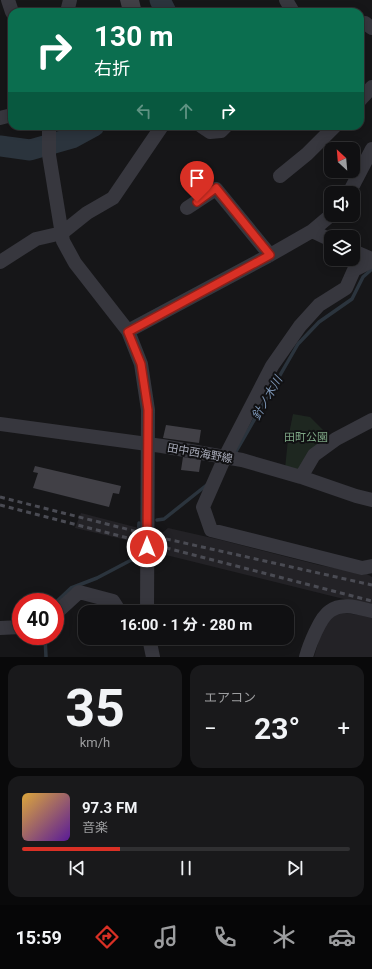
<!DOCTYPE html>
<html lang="ja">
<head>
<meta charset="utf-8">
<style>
	:root { --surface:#101012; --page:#19191b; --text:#f1f3f6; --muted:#9c9d9f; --line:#303032; --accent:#d93025 }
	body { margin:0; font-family:Roboto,"Noto Sans JP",sans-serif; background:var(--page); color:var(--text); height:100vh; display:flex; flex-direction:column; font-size:15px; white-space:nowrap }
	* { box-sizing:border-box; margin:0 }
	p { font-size:13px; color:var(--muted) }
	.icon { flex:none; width:22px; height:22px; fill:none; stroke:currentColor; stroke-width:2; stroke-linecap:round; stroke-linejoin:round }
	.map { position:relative; height:657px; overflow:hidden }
	.panel { display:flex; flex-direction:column; gap:8px; padding:8px; background:#09090a; flex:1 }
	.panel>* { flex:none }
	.hud { position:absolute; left:8px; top:8px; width:356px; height:122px; border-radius:12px; box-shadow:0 2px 10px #0003,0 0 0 1px var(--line); background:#0b6e4f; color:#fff; overflow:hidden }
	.needle { width:26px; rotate:334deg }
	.tools { position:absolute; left:324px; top:142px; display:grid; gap:8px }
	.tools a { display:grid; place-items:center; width:36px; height:36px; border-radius:8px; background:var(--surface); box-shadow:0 2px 10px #0003,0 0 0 1px var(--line); font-size:20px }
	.speed { position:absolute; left:12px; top:593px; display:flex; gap:8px; font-size:20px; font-weight:700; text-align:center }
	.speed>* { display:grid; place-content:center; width:52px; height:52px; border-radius:50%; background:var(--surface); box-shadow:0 2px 10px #0003,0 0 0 1px var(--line); line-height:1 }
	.speed .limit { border:6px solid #d22; background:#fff; color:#111 }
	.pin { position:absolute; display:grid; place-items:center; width:34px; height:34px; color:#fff; margin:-41px -17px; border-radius:50% 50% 50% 0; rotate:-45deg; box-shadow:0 0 4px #0007 }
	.pin .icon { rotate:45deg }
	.me { position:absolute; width:44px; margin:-22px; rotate:0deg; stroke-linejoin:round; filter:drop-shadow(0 0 3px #0008) }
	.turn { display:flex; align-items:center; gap:14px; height:84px; padding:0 20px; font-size:18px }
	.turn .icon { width:52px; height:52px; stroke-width:2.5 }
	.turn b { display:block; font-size:28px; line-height:34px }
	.lanes { display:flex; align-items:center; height:38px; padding:0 20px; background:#0003; justify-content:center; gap:20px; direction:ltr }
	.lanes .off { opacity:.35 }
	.big { font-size:30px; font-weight:700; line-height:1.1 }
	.panel .widget { flex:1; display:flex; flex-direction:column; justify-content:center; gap:6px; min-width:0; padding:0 14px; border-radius:12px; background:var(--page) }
	.panel .dial { align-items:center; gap:0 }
	.dial b { font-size:52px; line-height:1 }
	.song { display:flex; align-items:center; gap:12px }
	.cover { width:48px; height:48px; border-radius:6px; background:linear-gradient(135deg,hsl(40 70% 55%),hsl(270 70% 35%)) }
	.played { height:4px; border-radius:2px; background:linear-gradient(90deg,var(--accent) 30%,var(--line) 30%) }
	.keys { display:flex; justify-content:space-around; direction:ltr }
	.heat { display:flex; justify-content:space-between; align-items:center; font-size:22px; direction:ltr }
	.panel .tiles { flex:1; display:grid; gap:8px; grid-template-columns:1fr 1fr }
	.widget:last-child { grid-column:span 2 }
	.trip { position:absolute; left:78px; top:605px; width:216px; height:40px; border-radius:12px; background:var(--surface); box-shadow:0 2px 10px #0003,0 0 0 1px var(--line); font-weight:700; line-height:40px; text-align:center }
	.tabs { display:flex; height:64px; justify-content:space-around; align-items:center; background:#060607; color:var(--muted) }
	.tabs .icon { width:28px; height:28px }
	.tabs .active { color:var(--accent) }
	.tabs b { font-size:18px; color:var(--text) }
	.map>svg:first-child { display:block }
	.built { fill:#232226 }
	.green { fill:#1e2720 }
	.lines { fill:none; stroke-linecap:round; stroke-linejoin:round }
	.stream { stroke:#2b343d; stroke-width:3.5 }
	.river { stroke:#2b343d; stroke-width:21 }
	.building { fill:#414046 }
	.minor { stroke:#37373e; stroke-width:14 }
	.rail { stroke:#4a4b53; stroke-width:3; stroke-dasharray:5 4; stroke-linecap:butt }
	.route-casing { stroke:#8d1f18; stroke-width:10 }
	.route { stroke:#d93025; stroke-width:7 }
	.labels { text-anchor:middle; stroke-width:4; stroke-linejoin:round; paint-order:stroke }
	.park-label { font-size:11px; fill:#7da584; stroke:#111113 }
	.street-label { font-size:11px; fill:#a8abb9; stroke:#111113 }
	.water-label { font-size:12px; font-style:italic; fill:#7d96b6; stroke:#111113 }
</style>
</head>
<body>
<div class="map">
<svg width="372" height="657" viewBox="0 0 372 657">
	<rect width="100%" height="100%" fill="#161618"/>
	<path class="built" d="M81,513L135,527L162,533L168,528L221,540L319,565L367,574L372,577V606L166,555L161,548L75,528Z
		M341,613L372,616V657H314L321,633L332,615Z"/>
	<path class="green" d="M293,414L310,417L329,436L300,474L285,469L288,439Z"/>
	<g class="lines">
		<path class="stream" d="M234,455L298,344L319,322L352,299L363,277L372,269
			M157,520L164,519L208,484
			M55,603L71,588L97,578L137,557L139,523
			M45,636L46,657"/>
		<path class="river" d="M160,0L166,12
			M0,146L30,150L72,138L94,126"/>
	</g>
	<path class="building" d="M120,0H139L142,12H123Z
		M166,425L201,430L199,443L163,438Z
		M183,457L201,460L199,472L181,470Z
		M35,466L121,486L119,494L113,493L109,507L33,488L38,473L33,472Z"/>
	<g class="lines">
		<path class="minor" d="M8,0L12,12
			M286,0L293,12
			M67,12L70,0
			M360,24L365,23L372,28
			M360,100L372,87
			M0,118L12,115
			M49,126V155L63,241L75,263L128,331L141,364L148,410L147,612
			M201,126L210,132L221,131L226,126
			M280,176L307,154L335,126
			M349,193L372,149
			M187,208L216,189L270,255
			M312,231L331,240
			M353,251L372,259
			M372,261L354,270L346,288L319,305L300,326L272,366L225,457L203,507L211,530L362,568L372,566
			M0,262L36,239L62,233L87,213L113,198L162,126
			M128,331L270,255L312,231L331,215
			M0,424L162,446L242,460L301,477L356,496L372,500
			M301,477L314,455L336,439L372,420
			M55,614L79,592L113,601L120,612
			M0,628L21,627
			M149,638L153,657
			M306,657C309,646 320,617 330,611C342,602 359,608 372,611"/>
		<path class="rail" d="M0,497L162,538L372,585
			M0,505L372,601"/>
	</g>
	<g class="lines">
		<g class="route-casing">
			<path id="route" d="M147,547L148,410L141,364L128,332L270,255L216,188L197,202"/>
		</g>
		<use href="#route" class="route"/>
	</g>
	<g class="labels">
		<g class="park-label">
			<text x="306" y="441">田町公園</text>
		</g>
		<g class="street-label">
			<text transform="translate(200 453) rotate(10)" y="4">田中西海野線</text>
		</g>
		<g class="water-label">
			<text transform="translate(267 398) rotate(-60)" y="4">針ノ木川</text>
		</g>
	</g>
</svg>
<div class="tools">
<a><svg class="needle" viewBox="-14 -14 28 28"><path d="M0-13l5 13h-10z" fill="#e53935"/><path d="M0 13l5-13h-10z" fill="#9c9d9f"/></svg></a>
<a><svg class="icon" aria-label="sound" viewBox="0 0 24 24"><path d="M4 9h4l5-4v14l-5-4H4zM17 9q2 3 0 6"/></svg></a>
<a><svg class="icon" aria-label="layers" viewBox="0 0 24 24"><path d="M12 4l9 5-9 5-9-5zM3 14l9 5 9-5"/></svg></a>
</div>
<div class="speed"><div class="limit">40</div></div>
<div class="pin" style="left:197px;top:202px;background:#d93025"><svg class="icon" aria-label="arrive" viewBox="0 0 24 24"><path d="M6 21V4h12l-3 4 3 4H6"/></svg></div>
<svg class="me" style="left:147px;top:547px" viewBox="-20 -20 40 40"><circle r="17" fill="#d93025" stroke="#fff" stroke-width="3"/><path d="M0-11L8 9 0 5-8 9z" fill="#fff"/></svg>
<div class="trip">16:00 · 1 分 · 280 m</div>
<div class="hud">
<div class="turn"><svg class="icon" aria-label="right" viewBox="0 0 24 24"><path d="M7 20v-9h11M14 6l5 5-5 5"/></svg><div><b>130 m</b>右折</div></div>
<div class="lanes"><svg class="icon off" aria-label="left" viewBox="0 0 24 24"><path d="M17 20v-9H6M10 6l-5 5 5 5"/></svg><svg class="icon off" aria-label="ahead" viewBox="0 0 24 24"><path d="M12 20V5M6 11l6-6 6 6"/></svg><svg class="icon" aria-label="right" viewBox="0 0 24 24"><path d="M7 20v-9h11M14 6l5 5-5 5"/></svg></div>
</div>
</div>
<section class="panel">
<div class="tiles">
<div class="widget dial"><b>35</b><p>km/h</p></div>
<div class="widget"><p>エアコン</p>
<div class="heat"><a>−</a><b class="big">23°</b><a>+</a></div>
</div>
<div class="widget">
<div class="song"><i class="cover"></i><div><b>97.3 FM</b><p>音楽</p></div></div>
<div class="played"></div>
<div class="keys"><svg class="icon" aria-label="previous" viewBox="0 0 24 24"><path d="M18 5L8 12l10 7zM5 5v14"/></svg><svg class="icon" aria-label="pause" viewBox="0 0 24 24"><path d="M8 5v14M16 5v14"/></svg><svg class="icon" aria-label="next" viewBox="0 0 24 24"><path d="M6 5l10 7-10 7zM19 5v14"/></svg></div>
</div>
</div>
</section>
<nav class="tabs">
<b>15:59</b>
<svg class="icon active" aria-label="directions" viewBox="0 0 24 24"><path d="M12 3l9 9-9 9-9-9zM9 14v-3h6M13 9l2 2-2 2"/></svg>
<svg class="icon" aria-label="music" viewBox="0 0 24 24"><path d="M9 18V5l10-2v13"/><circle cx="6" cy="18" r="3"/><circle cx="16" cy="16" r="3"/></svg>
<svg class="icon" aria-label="phone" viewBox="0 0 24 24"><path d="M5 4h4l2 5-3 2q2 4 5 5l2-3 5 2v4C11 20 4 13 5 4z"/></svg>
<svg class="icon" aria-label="climate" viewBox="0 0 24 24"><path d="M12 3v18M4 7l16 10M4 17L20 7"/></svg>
<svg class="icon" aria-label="car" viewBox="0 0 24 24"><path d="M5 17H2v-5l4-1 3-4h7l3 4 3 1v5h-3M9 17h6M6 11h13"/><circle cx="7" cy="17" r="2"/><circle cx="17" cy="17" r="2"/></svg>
</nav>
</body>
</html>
